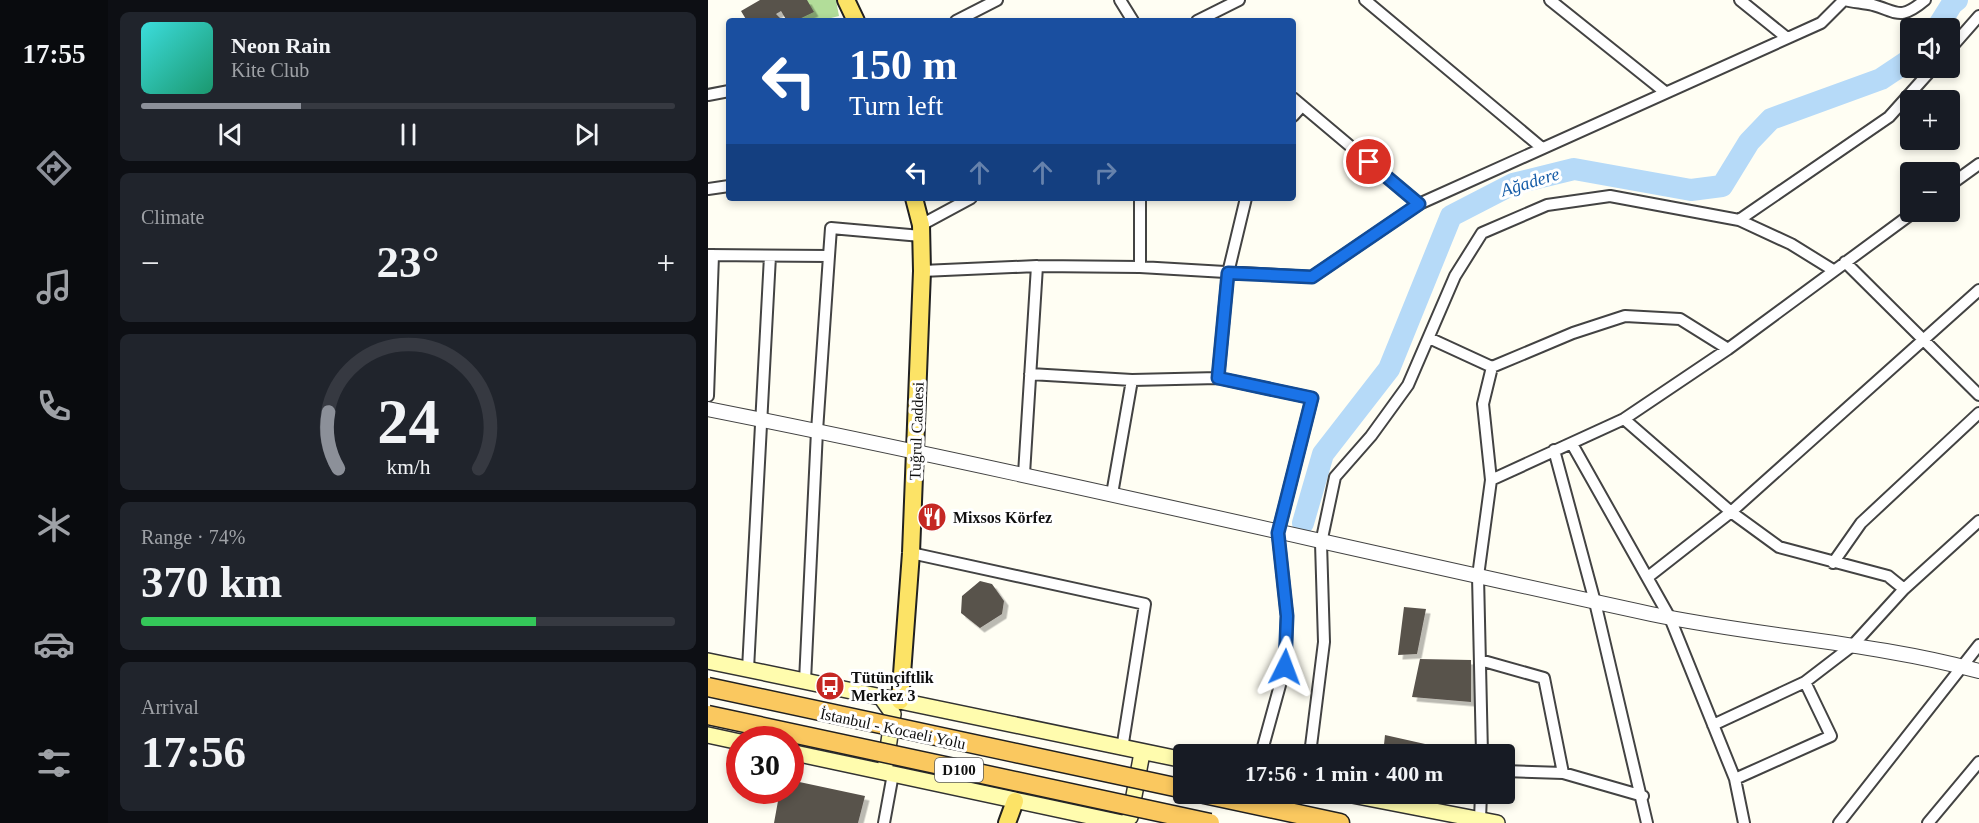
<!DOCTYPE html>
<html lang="en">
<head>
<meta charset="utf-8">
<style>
	:root { --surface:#171b24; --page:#20242c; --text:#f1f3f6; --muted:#9ea1a6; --line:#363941; --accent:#8c9099 }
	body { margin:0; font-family:"Times New Roman",serif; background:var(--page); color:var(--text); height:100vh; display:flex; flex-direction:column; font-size:22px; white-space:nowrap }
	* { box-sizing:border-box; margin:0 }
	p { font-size:20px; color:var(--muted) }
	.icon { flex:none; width:33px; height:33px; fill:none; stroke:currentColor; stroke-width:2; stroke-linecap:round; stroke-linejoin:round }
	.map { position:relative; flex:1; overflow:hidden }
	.sheet { display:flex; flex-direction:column; gap:12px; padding:12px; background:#0d0f14; width:600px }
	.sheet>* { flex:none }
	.hud { position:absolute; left:18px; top:18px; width:570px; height:183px; border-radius:6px; box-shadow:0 3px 9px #0003; background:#1a4fa0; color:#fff; overflow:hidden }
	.buttons { position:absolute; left:1192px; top:18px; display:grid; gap:12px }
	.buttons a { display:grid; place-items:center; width:60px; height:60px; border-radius:6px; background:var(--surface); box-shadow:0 3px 9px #0003; font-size:30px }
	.speed { position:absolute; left:18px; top:726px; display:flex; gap:12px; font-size:30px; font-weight:700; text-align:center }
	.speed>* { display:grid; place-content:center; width:78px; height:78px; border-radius:50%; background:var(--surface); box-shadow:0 3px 9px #0003; line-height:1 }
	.speed .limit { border:9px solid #d22; background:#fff; color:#111 }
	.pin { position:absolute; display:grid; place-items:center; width:51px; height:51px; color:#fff; margin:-26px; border:3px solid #fff; border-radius:50%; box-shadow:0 2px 6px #0007 }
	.me { position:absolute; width:66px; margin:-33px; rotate:3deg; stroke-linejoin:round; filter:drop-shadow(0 0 4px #0008) }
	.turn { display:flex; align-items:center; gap:21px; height:126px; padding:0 24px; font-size:27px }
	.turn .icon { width:78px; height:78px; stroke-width:2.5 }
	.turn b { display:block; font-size:42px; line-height:51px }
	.lanes { display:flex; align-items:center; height:57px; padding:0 24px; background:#0003; justify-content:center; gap:30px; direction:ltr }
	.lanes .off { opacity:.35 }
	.big { font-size:45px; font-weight:800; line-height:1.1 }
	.sheet .card { flex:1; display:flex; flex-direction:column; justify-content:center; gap:9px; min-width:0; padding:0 21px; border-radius:9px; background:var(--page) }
	.sheet .dial { align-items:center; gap:0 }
	.dial svg { height:156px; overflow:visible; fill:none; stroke:var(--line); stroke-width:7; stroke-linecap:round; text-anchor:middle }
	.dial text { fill:var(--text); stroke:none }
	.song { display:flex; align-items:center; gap:18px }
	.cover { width:72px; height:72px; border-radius:9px; background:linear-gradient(135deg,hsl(180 70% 55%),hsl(160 70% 35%)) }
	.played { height:6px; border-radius:3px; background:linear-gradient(90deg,var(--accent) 30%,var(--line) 30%) }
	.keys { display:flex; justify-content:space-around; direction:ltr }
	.heat { display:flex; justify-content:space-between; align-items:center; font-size:33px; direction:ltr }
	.charge { height:9px; border-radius:4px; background:linear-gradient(90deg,#34c759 74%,var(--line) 0) }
	.trip { position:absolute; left:465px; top:744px; width:342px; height:60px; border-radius:6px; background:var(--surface); box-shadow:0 3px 9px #0003; font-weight:800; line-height:60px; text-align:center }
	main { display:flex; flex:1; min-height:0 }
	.tabs { display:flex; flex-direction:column; width:108px; justify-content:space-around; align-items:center; background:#090b0e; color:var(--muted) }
	.tabs .icon { width:42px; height:42px }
	.tabs .active { color:var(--accent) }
	.tabs b { font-size:27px; color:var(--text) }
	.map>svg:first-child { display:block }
	.forest { fill:#b2dd99 }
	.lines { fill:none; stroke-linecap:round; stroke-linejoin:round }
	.river { stroke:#b6daf8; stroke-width:22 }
	.building { fill:#59524c; filter:url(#shadow) }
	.minor-casing { stroke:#434343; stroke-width:14 }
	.tertiary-casing { stroke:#434343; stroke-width:16 }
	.secondary-casing { stroke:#323232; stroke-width:18 }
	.primary-casing { stroke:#212121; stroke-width:20 }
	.trunk-casing { stroke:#212121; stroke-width:21 }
	.minor { stroke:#fff; stroke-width:10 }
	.tertiary { stroke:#fff; stroke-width:14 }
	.secondary { stroke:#fffcae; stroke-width:15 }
	.primary { stroke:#fce366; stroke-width:16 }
	.trunk { stroke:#fac85f; stroke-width:18 }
	.trunk-bridge-casing { stroke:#212121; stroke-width:21; stroke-linecap:butt }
	.trunk-bridge { stroke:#fac85f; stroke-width:18 }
	.route-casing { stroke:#114b97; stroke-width:15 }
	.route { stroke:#1a73e8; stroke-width:10 }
	.labels { text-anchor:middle; stroke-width:6; stroke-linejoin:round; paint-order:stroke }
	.shield { fill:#fff; stroke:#585858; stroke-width:1.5 }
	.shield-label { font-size:15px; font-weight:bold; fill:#101010 }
	.street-label { font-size:16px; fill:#101010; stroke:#fff }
	.poi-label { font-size:16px; font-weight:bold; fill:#101010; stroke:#fff; text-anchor:start }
	.water-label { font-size:18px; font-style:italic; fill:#145ba7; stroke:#fff }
</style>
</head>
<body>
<main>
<nav class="tabs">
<b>17:55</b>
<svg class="icon active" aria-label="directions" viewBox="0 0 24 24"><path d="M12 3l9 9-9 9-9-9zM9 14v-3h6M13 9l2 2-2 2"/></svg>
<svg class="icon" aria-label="music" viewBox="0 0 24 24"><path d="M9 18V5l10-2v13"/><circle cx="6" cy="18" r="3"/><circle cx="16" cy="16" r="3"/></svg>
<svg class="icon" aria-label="phone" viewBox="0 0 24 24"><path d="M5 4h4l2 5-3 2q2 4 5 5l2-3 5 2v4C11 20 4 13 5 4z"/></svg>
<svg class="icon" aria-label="climate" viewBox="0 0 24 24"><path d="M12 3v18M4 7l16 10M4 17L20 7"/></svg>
<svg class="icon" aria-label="car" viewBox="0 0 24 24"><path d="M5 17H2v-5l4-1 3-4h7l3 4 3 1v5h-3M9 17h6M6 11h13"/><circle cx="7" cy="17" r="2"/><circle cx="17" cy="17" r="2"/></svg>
<svg class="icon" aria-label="filters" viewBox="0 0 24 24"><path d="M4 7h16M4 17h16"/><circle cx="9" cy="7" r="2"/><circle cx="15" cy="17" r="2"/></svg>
</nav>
<section class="sheet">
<div class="card">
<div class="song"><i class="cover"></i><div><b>Neon Rain</b><p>Kite Club</p></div></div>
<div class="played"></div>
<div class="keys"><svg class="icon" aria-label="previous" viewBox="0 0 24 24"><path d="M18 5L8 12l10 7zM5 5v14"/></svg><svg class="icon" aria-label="pause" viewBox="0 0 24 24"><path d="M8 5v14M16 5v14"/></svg><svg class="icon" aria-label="next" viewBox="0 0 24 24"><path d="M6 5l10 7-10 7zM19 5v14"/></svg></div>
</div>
<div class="card"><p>Climate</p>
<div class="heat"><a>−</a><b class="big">23°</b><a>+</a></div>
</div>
<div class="card dial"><svg viewBox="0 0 100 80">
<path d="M14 69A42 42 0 1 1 86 69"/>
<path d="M14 69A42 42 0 0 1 9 40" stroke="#8c9099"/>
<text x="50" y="56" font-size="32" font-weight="700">24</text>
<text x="50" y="72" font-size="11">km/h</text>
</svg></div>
<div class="card"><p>Range · 74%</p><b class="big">370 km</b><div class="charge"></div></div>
<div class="card"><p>Arrival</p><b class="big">17:56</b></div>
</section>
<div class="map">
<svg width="1271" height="823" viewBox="0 0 1271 823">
	<defs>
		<filter id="shadow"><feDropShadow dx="4.5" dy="4.5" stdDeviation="0" flood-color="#0004"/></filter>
	</defs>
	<rect width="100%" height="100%" fill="#fffef3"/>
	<path class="forest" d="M84,0H128L131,16L111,21H82Z"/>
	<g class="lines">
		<path class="river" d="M1229,28L1244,4L1249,0
			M595,523L615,454L681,369L743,216L805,184L866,169L983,190L1014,186L1041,142L1063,119L1173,79L1203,59"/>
	</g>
	<path class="building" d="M52,0H99L106,12L87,21H79L73,11L68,14L72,18L67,21H39L33,11Z
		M272,581L284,584L296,601L294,614L272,628L253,613L254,596Z
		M696,607L718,609L709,654L690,655Z
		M712,659L763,660V702L704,697Z
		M677,735L726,746L724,754H675Z
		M82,780L157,796L150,823H66L72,790H82Z"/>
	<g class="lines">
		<g class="minor-casing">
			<path id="minor" d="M412,0L425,21
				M657,0L834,148
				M842,0L957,92
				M1032,0L1079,38
				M1136,0C1145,2 1155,3 1165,5C1190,12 1192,21 1217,0
				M248,21L289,0
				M489,21L531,0
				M1242,49L1271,16
				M0,95L21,91
				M585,98L711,204
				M585,116L594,106
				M1242,185L1271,164
				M0,189L21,186
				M1031,220L1181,117L1225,68
				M213,225L263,198
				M0,255L121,256L109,431L97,681
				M121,256L123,228L213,236
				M1137,262L1271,395
				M432,267V198
				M214,271L329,266L432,267L604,277L711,204L1113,23L1136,0
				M721,338L784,367
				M322,374L424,380
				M510,378L520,273L538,198
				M0,396L5,255
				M916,419L1023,512L1071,547L1180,576L1196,589
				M864,444L962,618L1027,779L1036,823
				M846,450L887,602L939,823
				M316,474L329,266
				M783,480L775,404L784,367L865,333L917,316L972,319L1020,349
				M404,494L424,380L510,378L604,398L570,533L579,616L577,667L553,754
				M203,553L437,604L414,749
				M1125,563L1153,523L1271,413
				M940,577L1023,512L1271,290
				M772,660L836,678L855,773
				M40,669L62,256
				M1005,725L1097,682L1144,646L1196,589L1271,521
				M602,754L616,642L613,543L627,477L663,436L700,385L747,276L774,233L839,205L902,196L1031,220L1083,244L1125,270
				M774,754L770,576L783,480L916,419L1020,349L1206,212
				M796,771L855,773L935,796
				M1027,779L1123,736L1097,682
				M772,819L773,794
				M176,823L185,774
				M1131,823L1271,645
				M1220,823L1271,762"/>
		</g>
		<g class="tertiary-casing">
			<path id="tertiary" d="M0,409C316,472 629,546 943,614C1052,637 1164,642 1271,671"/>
		</g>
		<g class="secondary-casing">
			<path id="secondary" d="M0,661L476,760
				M173,697L185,714L178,762
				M0,735L32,742
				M82,752L414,823
				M639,794L789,823
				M422,817L434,753"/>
		</g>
		<g class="primary-casing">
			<path id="primary" d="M138,0L148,21
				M192,701L203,553L214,271L213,225L206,198
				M299,823L307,801"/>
		</g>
		<g class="trunk-casing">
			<path id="trunk" d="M496,794L632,823"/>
		</g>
		<use href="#minor" class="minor"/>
		<use href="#tertiary" class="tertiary"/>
		<use href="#secondary" class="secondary"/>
		<use href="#primary" class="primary"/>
		<use href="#trunk" class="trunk"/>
		<g class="trunk-bridge-casing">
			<path id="trunk-bridge" d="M0,687L476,789
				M0,715L502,823"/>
		</g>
		<use href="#trunk-bridge" class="trunk-bridge"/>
	</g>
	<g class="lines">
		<g class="route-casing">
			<path id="route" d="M577,667L579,616L570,533L604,398L510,378L520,273L604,277L711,204L661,162"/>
		</g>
		<use href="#route" class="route"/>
	</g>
	<defs>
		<g id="restaurant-disc" transform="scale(1.5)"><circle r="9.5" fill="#c52823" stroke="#fff"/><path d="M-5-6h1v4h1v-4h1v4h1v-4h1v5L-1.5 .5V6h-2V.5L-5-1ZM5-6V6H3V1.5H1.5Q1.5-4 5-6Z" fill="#fff"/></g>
		<g id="bus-disc" transform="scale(1.5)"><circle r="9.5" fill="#c52823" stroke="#fff"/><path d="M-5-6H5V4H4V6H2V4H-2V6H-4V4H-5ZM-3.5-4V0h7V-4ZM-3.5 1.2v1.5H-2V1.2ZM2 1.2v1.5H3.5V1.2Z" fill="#fff"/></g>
	</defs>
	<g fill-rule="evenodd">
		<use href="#restaurant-disc" x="224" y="517"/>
		<use href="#bus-disc" x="122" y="686"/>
	</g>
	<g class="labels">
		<rect class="shield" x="227" y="758" width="48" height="24" rx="4.5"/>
		<g class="shield-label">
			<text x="251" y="775">D100</text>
		</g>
		<g class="street-label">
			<text transform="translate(208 431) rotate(-88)" y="6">Tuğrul Caddesi</text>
			<text transform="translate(185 728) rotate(12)" y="6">İstanbul - Kocaeli Yolu</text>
		</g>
		<g class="poi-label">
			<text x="245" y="523">Mixsos Körfez</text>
			<text x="143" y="683">Tütünçiftlik<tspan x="143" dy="18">Merkez 3</tspan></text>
		</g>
		<g class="water-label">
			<text transform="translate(822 182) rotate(-17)" y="6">Ağadere</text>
		</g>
	</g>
</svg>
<div class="buttons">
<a><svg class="icon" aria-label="sound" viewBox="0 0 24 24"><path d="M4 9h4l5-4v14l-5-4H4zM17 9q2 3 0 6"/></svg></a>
<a>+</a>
<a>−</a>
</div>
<div class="speed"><div class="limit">30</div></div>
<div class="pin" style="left:661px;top:162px;background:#d93025"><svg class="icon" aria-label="arrive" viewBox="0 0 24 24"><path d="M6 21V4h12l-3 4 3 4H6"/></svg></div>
<svg class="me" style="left:577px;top:667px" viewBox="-20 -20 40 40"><path d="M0-17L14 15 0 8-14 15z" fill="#1a73e8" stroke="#fff" stroke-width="4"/></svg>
<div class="trip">17:56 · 1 min · 400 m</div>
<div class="hud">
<div class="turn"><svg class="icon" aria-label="left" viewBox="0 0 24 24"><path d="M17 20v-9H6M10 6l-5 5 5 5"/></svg><div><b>150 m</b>Turn left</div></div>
<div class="lanes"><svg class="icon" aria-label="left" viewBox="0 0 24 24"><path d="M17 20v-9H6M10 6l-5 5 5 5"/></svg><svg class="icon off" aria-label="ahead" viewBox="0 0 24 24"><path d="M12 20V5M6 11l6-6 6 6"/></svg><svg class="icon off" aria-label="ahead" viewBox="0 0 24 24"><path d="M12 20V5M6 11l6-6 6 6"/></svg><svg class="icon off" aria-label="right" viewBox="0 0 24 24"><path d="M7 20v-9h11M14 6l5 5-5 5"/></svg></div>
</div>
</div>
</main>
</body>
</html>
